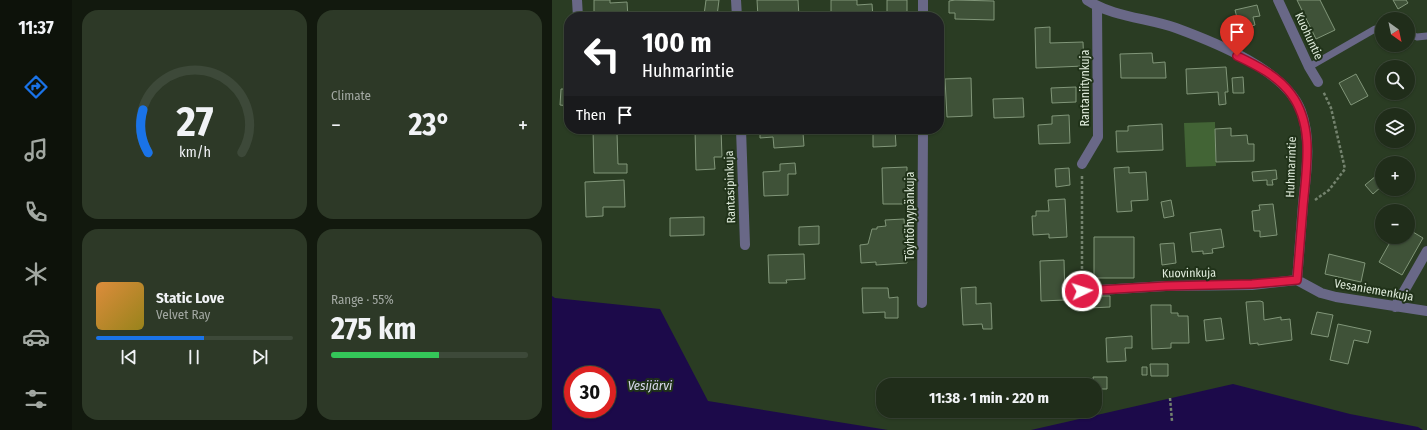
<!DOCTYPE html>
<html lang="en">
<head>
<meta charset="utf-8">
<style>
	:root { --surface:#202d1a; --page:#2d3927; --text:#f1f3f6; --muted:#a2a8a2; --line:#3d4939; --accent:#1a73e8 }
	body { margin:0; font-family:"Fira Sans Condensed",sans-serif; background:var(--page); color:var(--text); height:100vh; display:flex; flex-direction:column; font-size:15px; white-space:nowrap }
	* { box-sizing:border-box; margin:0 }
	p { font-size:13px; color:var(--muted) }
	.icon { flex:none; width:22px; height:22px; fill:none; stroke:currentColor; stroke-width:2; stroke-linecap:round; stroke-linejoin:round }
	.map { position:relative; flex:1; overflow:hidden }
	.sheet { display:flex; flex-direction:column; gap:10px; padding:10px; background:#12190e; width:480px }
	.sheet>* { flex:none }
	.top-card { position:absolute; left:12px; top:12px; width:380px; height:122px; border-radius:16px; box-shadow:0 1px 3px #0004,0 0 0 1px var(--line); background:#202124; color:#fff; overflow:hidden }
	.needle { width:26px; rotate:147deg }
	.tools { position:absolute; left:823px; top:12px; display:grid; gap:8px }
	.tools a { display:grid; place-items:center; width:40px; height:40px; border-radius:50%; background:var(--surface); box-shadow:0 1px 3px #0004,0 0 0 1px var(--line); font-size:20px }
	.speed { position:absolute; left:12px; top:366px; display:flex; gap:8px; font-size:20px; font-weight:700; text-align:center }
	.speed>* { display:grid; place-content:center; width:52px; height:52px; border-radius:50%; background:var(--surface); box-shadow:0 1px 3px #0004,0 0 0 1px var(--line); line-height:1 }
	.speed .limit { border:6px solid #d22; background:#fff; color:#111 }
	.pin { position:absolute; display:grid; place-items:center; width:34px; height:34px; color:#fff; margin:-41px -17px; border-radius:50% 50% 50% 0; rotate:-45deg; box-shadow:0 0 4px #0007 }
	.pin .icon { rotate:45deg }
	.me { position:absolute; width:44px; margin:-22px; rotate:86deg; stroke-linejoin:round; filter:drop-shadow(0 0 3px #0008) }
	.turn { display:flex; align-items:center; gap:14px; height:84px; padding:0 12px; font-size:18px }
	.turn .icon { width:52px; height:52px; stroke-width:2.5 }
	.turn b { display:block; font-size:28px; line-height:34px }
	.then { display:flex; align-items:center; height:38px; padding:0 12px; background:#0003; gap:8px; font-size:15px }
	.big { font-size:30px; font-weight:700; line-height:1.1 }
	.sheet .widget { flex:1; display:flex; flex-direction:column; justify-content:center; gap:6px; min-width:0; padding:0 14px; border-radius:16px; background:var(--page) }
	.sheet .dial { align-items:center; gap:0 }
	.dial svg { height:104px; overflow:visible; fill:none; stroke:var(--line); stroke-width:7; stroke-linecap:round; text-anchor:middle }
	.dial text { fill:var(--text); stroke:none }
	.song { display:flex; align-items:center; gap:12px }
	.cover { width:48px; height:48px; border-radius:6px; background:linear-gradient(135deg,hsl(30 70% 55%),hsl(50 70% 35%)) }
	.played { height:4px; border-radius:2px; background:linear-gradient(90deg,var(--accent) 55%,var(--line) 55%) }
	.keys { display:flex; justify-content:space-around; direction:ltr }
	.heat { display:flex; justify-content:space-between; align-items:center; font-size:22px; direction:ltr }
	.charge { height:6px; border-radius:3px; background:linear-gradient(90deg,#34c759 55%,var(--line) 0) }
	.sheet .tiles { flex:1; display:grid; gap:10px; grid-template-columns:repeat(2,1fr) }
	.trip { position:absolute; left:324px; top:378px; width:226px; height:40px; border-radius:16px; background:var(--surface); box-shadow:0 1px 3px #0004,0 0 0 1px var(--line); font-weight:700; line-height:40px; text-align:center }
	main { display:flex; flex:1; min-height:0 }
	.menu { display:flex; flex-direction:column; width:72px; justify-content:space-around; align-items:center; background:#0d120a; color:var(--muted) }
	.menu .icon { width:28px; height:28px }
	.menu .selected { color:var(--accent) }
	.menu b { font-size:18px; color:var(--text) }
	.map>svg:first-child { display:block }
	.green { fill:#426435 }
	.water { fill:#1c0a4a; fill-rule:evenodd }
	.building { fill:#3f5238; stroke:#819679 }
	.lines { fill:none; stroke-linecap:round; stroke-linejoin:round }
	.path { stroke:#74836e; stroke-width:2.5; stroke-dasharray:3 2; stroke-linecap:butt }
	.service { stroke:#696887; stroke-width:7 }
	.minor { stroke:#696887; stroke-width:10 }
	.route-casing { stroke:#92132f; stroke-width:10 }
	.route { stroke:#e11d48; stroke-width:7 }
	.labels { text-anchor:middle; stroke-width:4; stroke-linejoin:round; paint-order:stroke }
	.street-label { font-size:12px; fill:#dfebdb; stroke:#203219 }
	.water-label { font-size:13px; font-style:italic; fill:#dadaee; stroke:#203219 }
</style>
</head>
<body>
<main>
<nav class="menu">
<b>11:37</b>
<svg class="icon selected" aria-label="directions" viewBox="0 0 24 24"><path d="M12 3l9 9-9 9-9-9zM9 14v-3h6M13 9l2 2-2 2"/></svg>
<svg class="icon" aria-label="music" viewBox="0 0 24 24"><path d="M9 18V5l10-2v13"/><circle cx="6" cy="18" r="3"/><circle cx="16" cy="16" r="3"/></svg>
<svg class="icon" aria-label="phone" viewBox="0 0 24 24"><path d="M5 4h4l2 5-3 2q2 4 5 5l2-3 5 2v4C11 20 4 13 5 4z"/></svg>
<svg class="icon" aria-label="climate" viewBox="0 0 24 24"><path d="M12 3v18M4 7l16 10M4 17L20 7"/></svg>
<svg class="icon" aria-label="car" viewBox="0 0 24 24"><path d="M5 17H2v-5l4-1 3-4h7l3 4 3 1v5h-3M9 17h6M6 11h13"/><circle cx="7" cy="17" r="2"/><circle cx="17" cy="17" r="2"/></svg>
<svg class="icon" aria-label="filters" viewBox="0 0 24 24"><path d="M4 7h16M4 17h16"/><circle cx="9" cy="7" r="2"/><circle cx="15" cy="17" r="2"/></svg>
</nav>
<section class="sheet">
<div class="tiles">
<div class="widget dial"><svg viewBox="0 0 100 80">
<path d="M14 69A42 42 0 1 1 86 69"/>
<path d="M14 69A42 42 0 0 1 10 36" stroke="#1a73e8"/>
<text x="50" y="56" font-size="32" font-weight="700">27</text>
<text x="50" y="72" font-size="11">km/h</text>
</svg></div>
<div class="widget"><p>Climate</p>
<div class="heat"><a>−</a><b class="big">23°</b><a>+</a></div>
</div>
<div class="widget">
<div class="song"><i class="cover"></i><div><b>Static Love</b><p>Velvet Ray</p></div></div>
<div class="played"></div>
<div class="keys"><svg class="icon" aria-label="previous" viewBox="0 0 24 24"><path d="M18 5L8 12l10 7zM5 5v14"/></svg><svg class="icon" aria-label="pause" viewBox="0 0 24 24"><path d="M8 5v14M16 5v14"/></svg><svg class="icon" aria-label="next" viewBox="0 0 24 24"><path d="M6 5l10 7-10 7zM19 5v14"/></svg></div>
</div>
<div class="widget"><p>Range · 55%</p><b class="big">275 km</b><div class="charge"></div></div>
</div>
</section>
<div class="map">
<svg width="875" height="430" viewBox="0 0 875 430">
	<rect width="100%" height="100%" fill="#2a3c23"/>
	<path class="green" d="M663,122L664,166L634,167L632,123Z"/>
	<path class="water" d="M0,296L3,298L108,309L156,401L336,430H0ZM21,375H55V409H21Z
		M681,384L798,414L866,427L871,430H479Z"/>
	<path class="building" d="M42,0H58V3L75,2L76,17H42Z
		M154,0H167L165,16L152,15Z
		M205,0H246L247,17H206Z
		M279,0H305V5L320,4L321,17H279Z
		M335,0H355V15H335Z
		M403,0L442,1V20L403,19V13H397V1Z
		M745,0H768L783,30L764,39Z
		M841,0H854L856,3L846,9Z
		M705,5L708,16L701,17L703,25L688,29L683,10Z
		M498,27V43L531,42L532,66L484,68L483,28Z
		M600,53L601,63L613,62L614,78H569L568,54Z
		M674,67L676,92H673L674,104L667,105L666,92L635,94L634,69Z
		M804,74L816,96L799,105L787,83Z
		M691,77L692,93H681L680,78Z
		M419,78L420,116L395,117L393,79Z
		M524,87V102L500,103L499,88Z
		M9,89H17V106L8,105Z
		M471,98L472,117L442,118L441,99Z
		M517,115L518,143L487,144L486,125L500,124V116Z
		M610,124L611,150L565,152L564,131H576V126Z
		M679,128V136L695,135L696,144H702V161L664,162L663,129Z
		M41,129H62L63,133H65L66,164H75V173H42Z
		M143,129H169L170,157H162L163,169L144,170Z
		M208,129H236V134L251,133L252,146L222,148L221,137L208,138Z
		M321,129H343L344,146L321,147Z
		M243,163L244,174H236V195L212,196L211,172L228,171V164Z
		M355,167V204H331L330,168Z
		M577,167V173L594,172L596,200L579,201L580,211L565,212L562,168Z
		M517,168L518,185L504,187L503,169Z
		M724,170L725,179L720,180L721,185H715V180L701,181L700,172Z
		M830,171V186L821,194L813,185Z
		M72,180L73,207H51V216L34,217L33,182Z
		M513,199L515,237L497,238V234L481,235L480,216H484V211H497L496,200Z
		M619,200L622,216L612,218L609,202Z
		M721,204L725,235L708,237V231H702L700,211L708,210L707,205Z
		M152,217V235L118,236V218Z
		M352,219L355,263L324,265V262L309,263L308,245L316,244L320,229H325V227L334,226L333,220Z
		M267,226V244L247,245V227Z
		M669,229L672,247L660,249L661,253L651,254V251L640,252L638,233Z
		M856,229L871,238L850,275L827,262L841,237H856Z
		M542,237H582V278H542Z
		M622,243L624,263L610,265L608,244Z
		M252,254L253,279L234,280L235,283H217L216,255Z
		M777,254L813,263L809,282L773,274Z
		M512,260L513,300L489,301L488,261Z
		M424,287V304L439,303L440,329H431L430,324L411,325L409,288Z
		M310,288H336L337,298L346,297V318H333V312L311,313Z
		M536,296H558V307L536,308Z
		M708,301L711,302L712,320L729,317V320L738,319L740,340L706,345V343L698,344L694,302Z
		M599,305H619V313H626V316H636L637,343H619V348L600,349Z
		M765,312L781,315L776,337L759,334Z
		M669,318L672,339L654,341L652,320Z
		M786,324L819,331L816,343L802,340L796,364L778,360Z
		M580,336V348H573L574,361L555,362L554,338Z
		M598,364H616V376H599Z
		M590,367H595V375H590Z
		M541,377H555V389H543Z"/>
	<g class="lines">
		<path class="path" d="M763,200L777,190L793,169L779,108L771,91
			M530,279V174
			M618,398L620,421"/>
		<path class="service" d="M856,34L865,37L875,36
			M757,67L823,29H830"/>
		<path class="minor" d="M25,0L26,17
			M184,0L185,17
			M535,0C561,17 595,18 624,28C662,42 734,70 749,111C760,140 754,175 751,204C749,229 747,254 745,280
			M726,0L757,67L766,82
			M371,17V0
			M189,129L193,245
			M530,164L546,137L545,7
			M745,280L769,293L784,297L875,311
			M530,291L614,286L700,285L745,280
			M370,303L371,129
			M843,307L875,251"/>
	</g>
	<g class="lines">
		<g class="route-casing">
			<path id="route" d="M530,291L614,286L700,284L745,280C747,255 749,231 751,207C754,170 763,126 739,94C726,76 704,65 685,56"/>
		</g>
		<use href="#route" class="route"/>
	</g>
	<g class="labels">
		<g class="street-label">
			<text transform="translate(757 36) rotate(65)" y="4">Kuohuntie</text>
			<text transform="translate(533 88) rotate(-90)" y="4">Rantaniitynkuja</text>
			<text transform="translate(739 167) rotate(-88)" y="4">Huhmarintie</text>
			<text transform="translate(178 187) rotate(-92)" y="4">Rantasipinkuja</text>
			<text transform="translate(358 216) rotate(-90)" y="4">Töyhtöhyypänkuja</text>
			<text transform="translate(637 273) rotate(-1)" y="4">Kuovinkuja</text>
			<text transform="translate(822 290) rotate(10)" y="4">Vesaniemenkuja</text>
		</g>
		<g class="water-label">
			<text x="98" y="390">Vesijärvi</text>
		</g>
	</g>
</svg>
<div class="tools">
<a><svg class="needle" viewBox="-14 -14 28 28"><path d="M0-13l5 13h-10z" fill="#e53935"/><path d="M0 13l5-13h-10z" fill="#a2a8a2"/></svg></a>
<a><svg class="icon" aria-label="search" viewBox="0 0 24 24"><circle cx="10" cy="10" r="6"/><path d="M15 15l6 6"/></svg></a>
<a><svg class="icon" aria-label="layers" viewBox="0 0 24 24"><path d="M12 4l9 5-9 5-9-5zM3 14l9 5 9-5"/></svg></a>
<a>+</a>
<a>−</a>
</div>
<div class="speed"><div class="limit">30</div></div>
<div class="pin" style="left:685px;top:56px;background:#d93025"><svg class="icon" aria-label="arrive" viewBox="0 0 24 24"><path d="M6 21V4h12l-3 4 3 4H6"/></svg></div>
<svg class="me" style="left:530px;top:291px" viewBox="-20 -20 40 40"><circle r="17" fill="#e11d48" stroke="#fff" stroke-width="3"/><path d="M0-11L8 9 0 5-8 9z" fill="#fff"/></svg>
<div class="trip">11:38 · 1 min · 220 m</div>
<div class="top-card">
<div class="turn"><svg class="icon" aria-label="left" viewBox="0 0 24 24"><path d="M17 20v-9H6M10 6l-5 5 5 5"/></svg><div><b>100 m</b>Huhmarintie</div></div>
<div class="then">Then<svg class="icon" aria-label="arrive" viewBox="0 0 24 24"><path d="M6 21V4h12l-3 4 3 4H6"/></svg></div>
</div>
</div>
</main>
</body>
</html>
